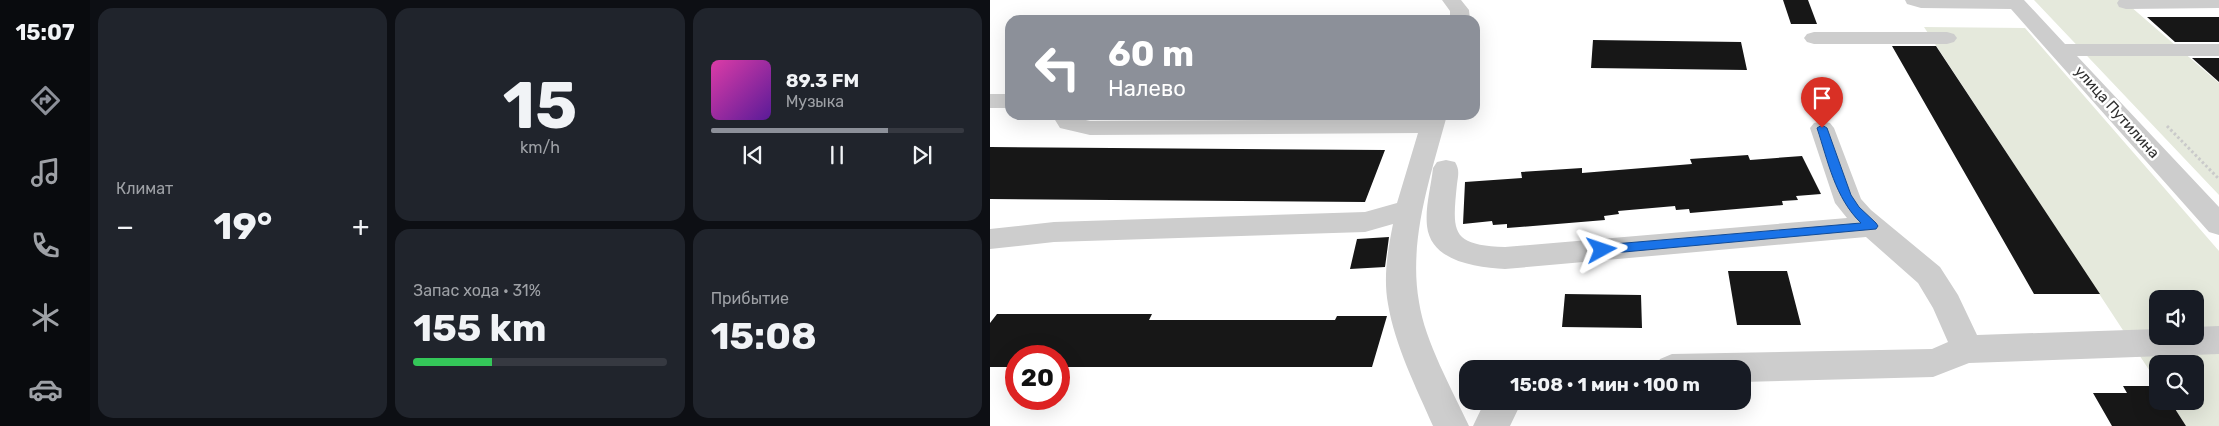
<!DOCTYPE html>
<html lang="ru">
<head>
<meta charset="utf-8">
<style>
	:root { --surface:#171b24; --page:#20242c; --text:#f1f3f6; --muted:#9ea1a6; --line:#363941; --accent:#8c9099 }
	body { margin:0; font-family:Rubik,sans-serif; background:var(--page); color:var(--text); height:100vh; display:flex; flex-direction:column; font-size:19px; white-space:nowrap }
	* { box-sizing:border-box; margin:0 }
	p { font-size:16px; color:var(--muted) }
	.icon { flex:none; width:28px; height:28px; fill:none; stroke:currentColor; stroke-width:2; stroke-linecap:round; stroke-linejoin:round }
	.map { position:relative; flex:1; overflow:hidden }
	.details { display:flex; flex-direction:column; gap:8px; padding:8px; background:#0d0f14; width:900px }
	.details>* { flex:none }
	.hud { position:absolute; left:15px; top:15px; width:475px; height:105px; border-radius:15px; box-shadow:0 5px 20px #0002; background:#8c9099; color:#fff; overflow:hidden }
	.buttons { position:absolute; left:1159px; top:290px; display:grid; gap:10px }
	.buttons a { display:grid; place-items:center; width:55px; height:55px; border-radius:10px; background:var(--surface); box-shadow:0 5px 20px #0002; font-size:25px }
	.speed { position:absolute; left:15px; top:345px; display:flex; gap:10px; font-size:25px; font-weight:700; text-align:center }
	.speed>* { display:grid; place-content:center; width:65px; height:65px; border-radius:50%; background:var(--surface); box-shadow:0 5px 20px #0002; line-height:1 }
	.speed .limit { border:8px solid #d22; background:#fff; color:#111 }
	.pin { position:absolute; display:grid; place-items:center; width:42px; height:42px; color:#fff; margin:-51px -21px; border-radius:50% 50% 50% 0; rotate:-45deg; box-shadow:0 0 5px #0007 }
	.pin .icon { rotate:45deg }
	.me { position:absolute; width:55px; margin:-28px; rotate:85deg; stroke-linejoin:round; filter:drop-shadow(0 0 4px #0008) }
	.turn { display:flex; align-items:center; gap:18px; height:105px; padding:0 20px; font-size:22px }
	.turn .icon { width:65px; height:65px; stroke-width:2.5 }
	.turn b { display:block; font-size:35px; line-height:42px }
	.big { font-size:38px; font-weight:700; line-height:1.1 }
	.details .card { flex:1; display:flex; flex-direction:column; justify-content:center; gap:8px; min-width:0; padding:0 18px; border-radius:15px; background:var(--page) }
	.details .dial { align-items:center; gap:0 }
	.dial b { font-size:65px; line-height:1 }
	.song { display:flex; align-items:center; gap:15px }
	.cover { width:60px; height:60px; border-radius:8px; background:linear-gradient(135deg,hsl(320 70% 55%),hsl(270 70% 35%)) }
	.played { height:5px; border-radius:2px; background:linear-gradient(90deg,var(--accent) 70%,var(--line) 70%) }
	.keys { display:flex; justify-content:space-around; direction:ltr }
	.heat { display:flex; justify-content:space-between; align-items:center; font-size:28px; direction:ltr }
	.charge { height:8px; border-radius:4px; background:linear-gradient(90deg,#34c759 31%,var(--line) 0) }
	.details .tiles { flex:1; display:grid; gap:8px; grid-template-columns:repeat(3,1fr) }
	.card:first-child { grid-row:span 2 }
	.trip { position:absolute; left:469px; top:360px; width:292px; height:50px; border-radius:15px; background:var(--surface); box-shadow:0 5px 20px #0002; font-weight:700; line-height:50px; text-align:center }
	main { display:flex; flex:1; min-height:0 }
	.dock { display:flex; flex-direction:column; width:90px; justify-content:space-around; align-items:center; background:#090b0e; color:var(--muted) }
	.dock .icon { width:35px; height:35px }
	.dock .current { color:var(--accent) }
	.dock b { font-size:22px; color:var(--text) }
	.map>svg:first-child { display:block }
	.green { fill:#e5e9dc; fill-rule:evenodd }
	.building { fill:#171717 }
	.lines { fill:none; stroke-linecap:round; stroke-linejoin:round }
	.path { stroke:#cacaca; stroke-width:3; stroke-dasharray:2.5 2.5; stroke-linecap:butt }
	.minor { fill:#cdcdcd; fill-rule:evenodd }
	.route { fill:#1a73e8; stroke:#114b97 }
	.labels { text-anchor:middle; stroke-width:5; stroke-linejoin:round; paint-order:stroke }
	.street-label { font-size:15px; fill:#303030; stroke:#fff }
</style>
</head>
<body>
<main>
<nav class="dock">
<b>15:07</b>
<svg class="icon current" aria-label="directions" viewBox="0 0 24 24"><path d="M12 3l9 9-9 9-9-9zM9 14v-3h6M13 9l2 2-2 2"/></svg>
<svg class="icon" aria-label="music" viewBox="0 0 24 24"><path d="M9 18V5l10-2v13"/><circle cx="6" cy="18" r="3"/><circle cx="16" cy="16" r="3"/></svg>
<svg class="icon" aria-label="phone" viewBox="0 0 24 24"><path d="M5 4h4l2 5-3 2q2 4 5 5l2-3 5 2v4C11 20 4 13 5 4z"/></svg>
<svg class="icon" aria-label="climate" viewBox="0 0 24 24"><path d="M12 3v18M4 7l16 10M4 17L20 7"/></svg>
<svg class="icon" aria-label="car" viewBox="0 0 24 24"><path d="M5 17H2v-5l4-1 3-4h7l3 4 3 1v5h-3M9 17h6M6 11h13"/><circle cx="7" cy="17" r="2"/><circle cx="17" cy="17" r="2"/></svg>
</nav>
<section class="details">
<div class="tiles">
<div class="card"><p>Климат</p>
<div class="heat"><a>−</a><b class="big">19°</b><a>+</a></div>
</div>
<div class="card dial"><b>15</b><p>km/h</p></div>
<div class="card">
<div class="song"><i class="cover"></i><div><b>89.3 FM</b><p>Музыка</p></div></div>
<div class="played"></div>
<div class="keys"><svg class="icon" aria-label="previous" viewBox="0 0 24 24"><path d="M18 5L8 12l10 7zM5 5v14"/></svg><svg class="icon" aria-label="pause" viewBox="0 0 24 24"><path d="M8 5v14M16 5v14"/></svg><svg class="icon" aria-label="next" viewBox="0 0 24 24"><path d="M6 5l10 7-10 7zM19 5v14"/></svg></div>
</div>
<div class="card"><p>Запас хода · 31%</p><b class="big">155 km</b><div class="charge"></div></div>
<div class="card"><p>Прибытие</p><b class="big">15:08</b></div>
</div>
</section>
<div class="map">
<svg width="1229" height="426" viewBox="0 0 1229 426">
	<rect width="100%" height="100%" fill="#fff"/>
	<path class="green" d="M1044,0H1133L1229,83V195Z
		M934,27L1035,28L1229,251V426H1196L1180,401H1205V364H1168L1167,382ZM1168,299H1205V336H1168Z"/>
	<path class="building" d="M793,0H818L827,24H801Z
		M1157,17H1229V42H1185Z
		M603,40L751,42L757,70L601,68Z
		M902,46H946L1110,294H1044Z
		M1202,58H1229V82Z
		M0,147L395,150L375,202L0,199Z
		M758,155L760,160L812,156L831,194L806,196L808,200L792,201L793,205L700,213L699,209L686,210L685,206L628,211L629,214L614,216L615,220L543,226L517,228V224L503,225L502,221L473,224L475,182L532,178L531,172L592,168V173L702,164L700,159Z
		M399,237L395,267L360,269L367,239Z
		M738,271H797L811,325H747Z
		M575,294L651,295L652,328L572,327Z
		M7,314H162L159,320H345L347,316H397L382,367H69V356H26V367H0V323Z
		M1133,386H1168V401H1180L1196,426H1122L1103,393H1137Z"/>
	<g class="lines">
		<path class="path" d="M1177,126L1229,179"/>
		<path class="minor" d="M452,0H471L479,10L480,20H460V11Z
			M915,0H1034L1075,44H1229V56H1087L1229,207V235L1219,232L1021,9L931,8L917,4Z
			M1129,0H1229V8L1136,9L1129,7L1127,3Z
			M824,32H957L964,34L967,38L964,42L957,44H824L817,42L814,38L817,34Z
			M0,94H20V108H0Z
			M62,115H86L87,118L100,121L432,119L433,115H457C441,175 418,240 429,302C435,342 462,389 479,426H443C426,387 405,346 398,304C393,277 398,249 403,224L375,232L64,242L0,249V229L64,222L375,212L407,203L428,133L100,135L70,128Z
			M832,121L840,123L844,128L871,199L881,210L950,267L968,295L987,335L1168,329V336H1205V327L1229,326V354L979,363L943,377L752,382V369H665L670,359L682,354L942,349L958,342L943,308L928,283L876,237L515,269C486,267 441,262 437,226C435,207 441,187 443,168L447,162L456,160L465,162C470,170 468,176 467,184C462,233 461,245 515,247L857,218L845,203L820,128L824,123Z
			M495,401H532L520,426H483Z"/>
	</g>
	<path class="route" d="M832,125L837,128L861,195L869,207L886,223L888,226L886,229L612,254L606,250L612,245L871,223C845,198 838,161 827,128Z"/>
	<g class="labels">
		<g class="street-label">
			<text transform="translate(1127 112) rotate(48)" y="5">улица Путилина</text>
		</g>
	</g>
</svg>
<div class="buttons">
<a><svg class="icon" aria-label="sound" viewBox="0 0 24 24"><path d="M4 9h4l5-4v14l-5-4H4zM17 9q2 3 0 6"/></svg></a>
<a><svg class="icon" aria-label="search" viewBox="0 0 24 24"><circle cx="10" cy="10" r="6"/><path d="M15 15l6 6"/></svg></a>
</div>
<div class="speed"><div class="limit">20</div></div>
<div class="pin" style="left:832px;top:128px;background:#d93025"><svg class="icon" aria-label="arrive" viewBox="0 0 24 24"><path d="M6 21V4h12l-3 4 3 4H6"/></svg></div>
<svg class="me" style="left:612px;top:250px" viewBox="-20 -20 40 40"><path d="M0-17L14 15 0 8-14 15z" fill="#1a73e8" stroke="#fff" stroke-width="4"/></svg>
<div class="trip">15:08 · 1 мин · 100 m</div>
<div class="hud">
<div class="turn"><svg class="icon" aria-label="left" viewBox="0 0 24 24"><path d="M17 20v-9H6M10 6l-5 5 5 5"/></svg><div><b>60 m</b>Налево</div></div>
</div>
</div>
</main>
</body>
</html>
